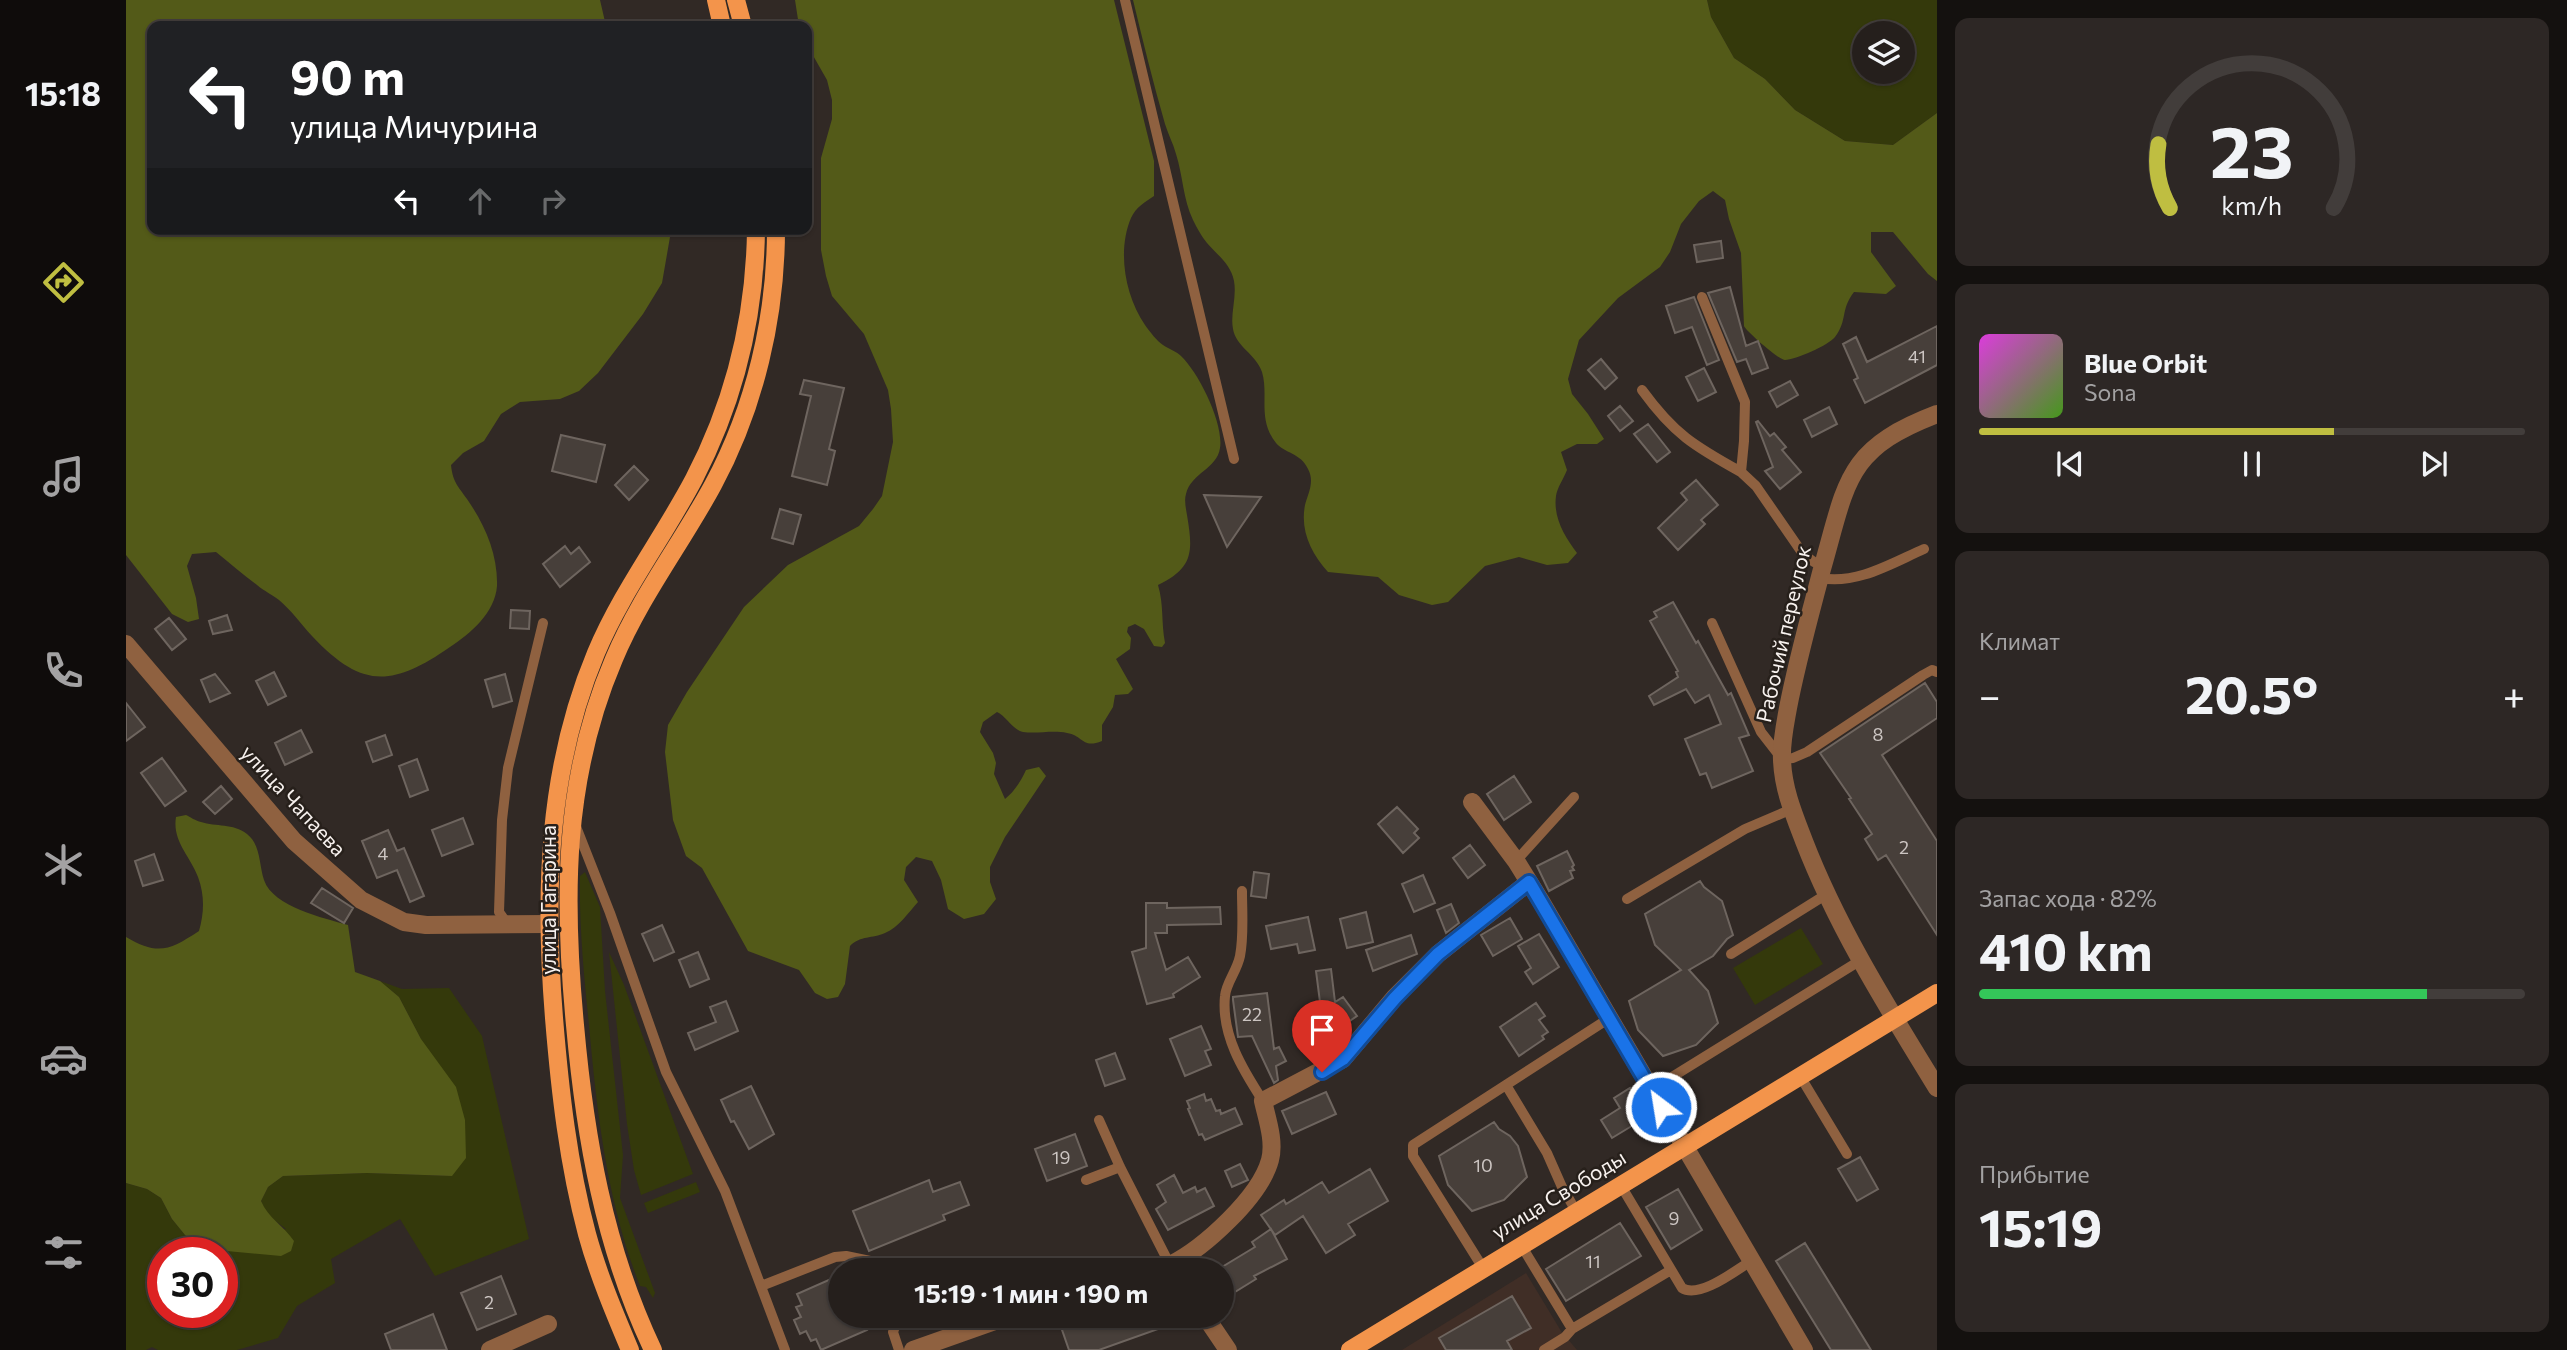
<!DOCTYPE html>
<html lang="ru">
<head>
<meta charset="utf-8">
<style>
	:root { --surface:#251f1c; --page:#2d2725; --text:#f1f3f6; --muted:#a3a2a3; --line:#423d3b; --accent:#bfbe41 }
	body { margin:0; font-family:Commissioner,sans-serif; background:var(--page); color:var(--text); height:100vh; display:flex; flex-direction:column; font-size:26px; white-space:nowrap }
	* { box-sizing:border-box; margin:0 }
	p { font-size:23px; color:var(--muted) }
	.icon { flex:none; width:38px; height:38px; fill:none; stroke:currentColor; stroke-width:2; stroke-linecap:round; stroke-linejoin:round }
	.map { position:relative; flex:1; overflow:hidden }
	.details { display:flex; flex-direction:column; gap:18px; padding:18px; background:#14110f; width:630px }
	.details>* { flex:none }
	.top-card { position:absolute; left:21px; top:21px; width:665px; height:214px; border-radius:14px; box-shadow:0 2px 5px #0004,0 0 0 2px var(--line); background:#202124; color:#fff; overflow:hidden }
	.tools { position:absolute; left:1726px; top:21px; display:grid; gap:14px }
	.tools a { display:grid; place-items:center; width:63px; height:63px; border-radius:50%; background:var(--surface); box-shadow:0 2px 5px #0004,0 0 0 2px var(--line); font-size:35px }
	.speed { position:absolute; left:21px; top:1237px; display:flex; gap:14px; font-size:35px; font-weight:700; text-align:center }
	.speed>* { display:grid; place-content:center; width:91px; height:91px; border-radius:50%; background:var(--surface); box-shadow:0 2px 5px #0004,0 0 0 2px var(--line); line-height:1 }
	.speed .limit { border:10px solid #d22; background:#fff; color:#111 }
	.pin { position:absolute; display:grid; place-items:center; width:60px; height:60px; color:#fff; margin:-72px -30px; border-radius:50% 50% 50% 0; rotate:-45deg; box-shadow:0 0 7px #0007 }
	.pin .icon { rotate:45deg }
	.me { position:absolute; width:77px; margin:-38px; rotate:329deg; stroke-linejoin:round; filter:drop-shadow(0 0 5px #0008) }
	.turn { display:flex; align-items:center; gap:24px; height:147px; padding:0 28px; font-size:32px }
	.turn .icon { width:91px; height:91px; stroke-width:2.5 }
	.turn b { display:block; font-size:49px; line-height:60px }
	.lanes { display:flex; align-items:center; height:66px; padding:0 28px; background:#0003; justify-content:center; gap:35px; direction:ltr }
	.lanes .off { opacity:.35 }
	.big { font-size:52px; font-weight:700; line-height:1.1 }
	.details .widget { flex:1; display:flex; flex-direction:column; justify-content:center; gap:10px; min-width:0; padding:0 24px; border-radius:14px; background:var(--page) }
	.details .dial { align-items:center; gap:0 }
	.dial svg { height:182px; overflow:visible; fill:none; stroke:var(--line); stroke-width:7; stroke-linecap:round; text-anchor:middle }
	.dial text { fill:var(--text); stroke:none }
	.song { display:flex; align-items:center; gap:21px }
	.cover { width:84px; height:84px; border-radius:10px; background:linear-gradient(135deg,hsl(300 70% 55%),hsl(100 70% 35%)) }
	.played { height:7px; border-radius:4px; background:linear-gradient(90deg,var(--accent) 65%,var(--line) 65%) }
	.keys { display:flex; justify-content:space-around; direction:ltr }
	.heat { display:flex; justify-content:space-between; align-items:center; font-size:38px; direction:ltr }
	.charge { height:10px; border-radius:5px; background:linear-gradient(90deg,#34c759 82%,var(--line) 0) }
	.trip { position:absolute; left:702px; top:1258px; width:406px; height:70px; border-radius:35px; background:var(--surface); box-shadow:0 2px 5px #0004,0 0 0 2px var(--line); font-weight:700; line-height:70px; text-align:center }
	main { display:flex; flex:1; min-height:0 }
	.tab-bar { display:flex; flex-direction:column; width:126px; justify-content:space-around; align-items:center; background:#0f0c0b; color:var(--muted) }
	.tab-bar .icon { width:49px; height:49px }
	.tab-bar .current { color:var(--accent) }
	.tab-bar b { font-size:32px; color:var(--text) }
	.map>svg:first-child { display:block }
	.education { fill:#402e26 }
	.green { fill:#34390b; fill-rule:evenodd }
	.forest { fill:#535a18 }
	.building { fill:#473f3a; stroke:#6e655f; stroke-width:2 }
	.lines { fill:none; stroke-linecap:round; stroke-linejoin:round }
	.service { stroke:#8f6140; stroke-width:10 }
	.minor { stroke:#8f6140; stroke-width:18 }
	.primary { stroke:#f3944b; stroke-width:18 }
	.route-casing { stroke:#114b97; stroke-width:18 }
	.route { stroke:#1a73e8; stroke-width:12 }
	.labels { text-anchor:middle; stroke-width:5; stroke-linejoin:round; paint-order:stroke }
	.number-label { font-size:18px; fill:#ccc5c2 }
	.street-label { font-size:21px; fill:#f8f2ef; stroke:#27201b }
</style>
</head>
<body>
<main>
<nav class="tab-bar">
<b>15:18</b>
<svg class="icon current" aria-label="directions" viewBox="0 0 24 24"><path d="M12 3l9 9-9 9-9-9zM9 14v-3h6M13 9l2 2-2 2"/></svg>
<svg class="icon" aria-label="music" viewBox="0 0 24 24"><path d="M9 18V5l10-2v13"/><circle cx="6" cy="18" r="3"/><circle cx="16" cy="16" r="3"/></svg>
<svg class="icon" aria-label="phone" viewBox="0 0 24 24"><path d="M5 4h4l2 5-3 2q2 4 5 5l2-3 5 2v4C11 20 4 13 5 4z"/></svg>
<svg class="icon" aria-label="climate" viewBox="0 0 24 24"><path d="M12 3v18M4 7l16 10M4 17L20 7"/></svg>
<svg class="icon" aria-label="car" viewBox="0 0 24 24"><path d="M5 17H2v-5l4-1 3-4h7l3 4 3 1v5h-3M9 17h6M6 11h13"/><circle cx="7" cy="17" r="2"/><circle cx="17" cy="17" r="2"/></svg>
<svg class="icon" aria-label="filters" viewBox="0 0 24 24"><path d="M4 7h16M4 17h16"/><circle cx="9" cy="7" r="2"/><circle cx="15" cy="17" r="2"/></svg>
</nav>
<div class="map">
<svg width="1811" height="1350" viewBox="0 0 1811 1350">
	<rect width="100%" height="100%" fill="#312925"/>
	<path class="education" d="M1400,1273L1435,1331L1451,1350H1276Z"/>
	<path class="green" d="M1581,0H1811V113L1767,145L1719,141L1669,110L1639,79L1608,58L1585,17ZM1738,33H1776V72H1738Z
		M459,872L474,907L479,991L497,1155L494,1198L529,1293L527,1298L520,1287L514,1286C481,1202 471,1114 463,1025C458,976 453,926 454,876Z
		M1675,928L1697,964L1629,1005L1607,968Z
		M483,952L498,985L567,1174L515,1195L508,1170L501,1124Z
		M254,981L276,989L323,988L356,1036L403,1239L309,1276L274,1219L205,1259L209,1283L171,1306L152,1338L111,1350H32L26,1347L20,1350H0V1183L21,1189L35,1198L46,1219L59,1235L79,1249L160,1229L139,1213L135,1201L142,1187L157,1176L241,1173L326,1176L295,1039L273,997ZM37,1253H96V1312H37Z
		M570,1182L574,1192L522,1213L518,1203Z"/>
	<path class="forest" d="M0,0H474L480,26H26V229H540L544,237L536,283L517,314L472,373L453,391L434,399L394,402L375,414L358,441L337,453L325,465C327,484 333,487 343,502C360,527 372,556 371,586C369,613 344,634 324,647C265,688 235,688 186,636C175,624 165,610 153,600C147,595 138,591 131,585C117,575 104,563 90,552L66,554L61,566L70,598L73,619L62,622L46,614L0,555Z
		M669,0H988L1028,161V196C1019,202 1010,207 1005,218C991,251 999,296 1019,325C1024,332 1031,341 1037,345C1043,349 1050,351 1055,356C1073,373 1098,424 1094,448C1091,469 1065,473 1060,494C1058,500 1060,509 1061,515C1067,551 1068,568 1032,585C1038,605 1035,623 1039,643L1036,647L1028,646L1018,629L1009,624L1002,627L1001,632L1005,638L1004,649L990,659L1007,689L1002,694L989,695L987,707L976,725V741C956,749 958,736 941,733C927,730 911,734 897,732C887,730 880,716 871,712L857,722L854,732L867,753L870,763L868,774L879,799C888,792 895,781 900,770L913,767L920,776L879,837L864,867V882L870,899L858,914L838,919L822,909L815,880L806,861L790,857L780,867L778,880L792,902C782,913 773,927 759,933C746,939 735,935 724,946L719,984L712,997L701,999L689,993L673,970L622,951L576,868L560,856L547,820L539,752L542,725L561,692L618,607L662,565L733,526L747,509L756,496L767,442L765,409L762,390L738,334L706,296L700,276L695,250V158L706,119V100L701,80L681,45V26H673Z
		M1007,0H1581L1585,17L1608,58L1639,79L1669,110L1719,141L1767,145L1811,113V281L1802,274L1767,232H1745V252L1770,286L1760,294L1728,292C1714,310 1722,320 1709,337C1703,345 1669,360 1659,360C1653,360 1620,331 1618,326L1615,253L1603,219L1599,200L1587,191L1573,201L1555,224L1544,252L1534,267L1492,298L1453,340L1442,379L1446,394L1462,414L1478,439L1471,444H1451L1435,452L1441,470C1438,478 1431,488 1430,496C1427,518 1439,537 1451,553L1442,563L1421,565L1393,557L1359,566L1322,602L1306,605L1273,595L1252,577L1202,572C1185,553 1174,531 1179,505C1182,493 1189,482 1182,469C1175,453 1158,453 1150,443C1131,419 1143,395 1136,372C1130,354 1110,347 1107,329C1104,314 1111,297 1108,281C1105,264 1091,255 1081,243C1076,237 1071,228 1067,220C1057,199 1057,176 1050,154C1047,143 1042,134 1039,124C1027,83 1017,41 1007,0Z
		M60,815C64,817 70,821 75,822C90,827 107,823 121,834C135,845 133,865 138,880C147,907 198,918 222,925L229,972L254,981L273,997L295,1039L330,1087L339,1120L340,1158L326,1176L241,1173L157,1176L142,1187L135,1201C142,1218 158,1226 168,1241L165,1251L155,1256L79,1249L59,1235L46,1219L35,1198L21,1189L0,1183V937C32,956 44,950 73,931C78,913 79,896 72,877C64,856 46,841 50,817Z"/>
	<path class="building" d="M1595,241L1597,258L1571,262L1568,245Z
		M1604,287L1620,346L1632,341L1642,368L1626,374L1620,359L1611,362L1582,293Z
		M1568,297L1593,360L1581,365L1566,327L1549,333L1540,306Z
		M1811,326V365L1739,403L1728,380L1732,378L1717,344L1730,337L1741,362Z
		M1475,359L1491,378L1479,389L1462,370Z
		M1578,368L1590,392L1572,401L1560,377Z
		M678,380L718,388L703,449L709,451L701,485L666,476L685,396L674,394Z
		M1664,381L1672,395L1651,407L1643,392Z
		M1494,406L1507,421L1494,431L1482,416Z
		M1703,407L1711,424L1686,437L1678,420Z
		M1632,421L1644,436L1648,433L1660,447L1656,450L1675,472L1654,489L1639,471L1647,467L1630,422Z
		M1522,424L1544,452L1531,462L1508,434Z
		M435,435L479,445L470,482L426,471Z
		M508,466L522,480L503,500L489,485Z
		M1570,480L1592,505L1575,520L1579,524L1552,550L1532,528L1561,500L1555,493Z
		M1078,495L1135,497L1101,547Z
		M654,509L675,515L667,544L646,538Z
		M439,546L445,554L453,547L464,562L434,587L417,564Z
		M1547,602L1570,643L1572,641L1602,695L1605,693L1623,735L1613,738L1627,771L1586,788L1580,773L1574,775L1559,739L1595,724L1583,695L1569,703L1560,689L1528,705L1523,696L1552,677L1550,672L1552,671L1524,621L1531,617L1528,612Z
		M385,610L404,611L403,629L384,628Z
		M101,615L106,630L87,634L83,621Z
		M43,618L60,639L46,650L29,629Z
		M148,672L160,696L142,705L130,681Z
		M89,674L104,693L84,702L75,680Z
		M379,674L386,701L367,707L359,680Z
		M1799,683L1811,702V718L1756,755L1811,841V935L1760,855L1752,860L1739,839L1746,834L1723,799L1725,798L1694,753Z
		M0,703L19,727L0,741Z
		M175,730L186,752L159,765L149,743Z
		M259,735L266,755L247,762L240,742Z
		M36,758L60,791L39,806L15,773Z
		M291,759L302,790L284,797L273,766Z
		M1388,776L1405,802L1378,820L1361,794Z
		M95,786L106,799L89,814L77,802Z
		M1271,807L1292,829L1288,833L1293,838L1277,853L1252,824Z
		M337,818L347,844L316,856L306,830Z
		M262,830L271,851L278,848L298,896L284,902L271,870L251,878L236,841Z
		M1344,845L1359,865L1342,878L1327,858Z
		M1441,851L1448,865L1446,867L1448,870L1444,871L1447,878L1423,891L1411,866Z
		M28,854L37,880L17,886L9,861Z
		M1128,872L1143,874L1140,898L1125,896Z
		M1297,875L1309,903L1288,912L1276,884Z
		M1574,881L1578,887L1596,901L1607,935L1601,939L1587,956L1563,970L1582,991L1592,1023L1570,1045L1537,1056L1512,1030L1503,1001L1555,970L1529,945L1519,914Z
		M196,888L227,908L218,923L185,903Z
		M1020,903H1041V908L1094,907L1095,924L1041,925V933H1029L1040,970L1062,957L1074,977L1047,994L1048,997L1021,1004L1006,952L1020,948Z
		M1325,904L1333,923L1320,933L1311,910Z
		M1240,912L1247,942L1221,948L1214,919Z
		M1182,917L1189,950L1173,953L1171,944L1145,949L1140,926Z
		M1384,918L1396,939L1367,956L1355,935Z
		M536,925L548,952L528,961L516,934Z
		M1413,934L1433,967L1407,984L1399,972L1405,968L1392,946Z
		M1285,935L1291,954L1247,971L1240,950Z
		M572,952L583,979L564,987L553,960Z
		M1205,969L1209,1002L1217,997L1231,1016L1212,1029L1213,1037L1195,1010L1190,971Z
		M1141,993L1148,1049L1153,1047L1160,1061L1150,1066L1152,1080L1148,1083L1126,1036L1112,1037L1107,1000V997Z
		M600,1001L612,1031L569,1050L562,1033L590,1022L584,1007Z
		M1410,1003L1419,1016L1413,1020L1422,1032L1416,1036L1418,1039L1393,1056L1374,1027Z
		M1075,1026L1085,1049L1079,1051L1085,1065L1059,1076L1044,1039Z
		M989,1053L999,1079L979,1086L970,1060Z
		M625,1086L648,1134L623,1149L608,1121L605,1122L595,1100Z
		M1504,1088L1513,1103L1506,1108L1514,1121L1486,1138L1475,1120L1494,1108L1488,1098Z
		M1200,1092L1210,1114L1166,1134L1156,1111Z
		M1078,1094L1080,1101L1085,1099L1090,1111L1094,1110L1095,1114L1109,1108L1116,1124L1079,1140L1076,1134L1073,1135L1062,1109L1064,1108L1061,1101Z
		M1368,1122L1373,1129L1384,1136L1392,1146L1401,1177L1378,1200L1346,1211L1322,1185L1313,1156Z
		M949,1134L961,1166L921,1181L909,1149Z
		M1734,1157L1752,1189L1731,1201L1712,1169Z
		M1114,1164L1122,1180L1106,1187L1099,1171Z
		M1244,1169L1262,1201L1222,1224L1229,1235L1200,1253L1177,1216L1149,1235L1135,1215L1158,1200L1160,1204L1196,1182L1203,1193Z
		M1048,1175L1057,1193L1069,1187L1071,1192L1079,1188L1088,1206L1042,1230L1030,1209L1040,1202L1031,1185Z
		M803,1180L807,1192L834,1182L843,1205L817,1215L819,1220L743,1251L727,1211Z
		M1552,1189L1576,1230L1545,1249L1520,1207Z
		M1494,1223L1515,1256L1440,1301L1420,1269Z
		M1145,1229L1161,1259L1128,1276L1130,1279L1096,1300V1267L1129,1247L1126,1242Z
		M1679,1243L1745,1350H1705L1650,1261Z
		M714,1275V1316H735L741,1330L695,1350L690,1339L685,1341L680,1331L674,1334L668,1320L675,1317L670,1307L676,1305L671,1294Z
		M375,1276L390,1314L351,1330L335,1293Z
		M1386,1296L1405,1328L1381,1341L1386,1350H1320L1313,1338Z
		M307,1314L321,1350H265L259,1334Z
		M956,1316H1062L1063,1318L973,1350H943L934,1324Z"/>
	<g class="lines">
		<path class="service" d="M999,0L1108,459
			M1576,297L1619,402L1618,441L1615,472L1630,486L1677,554L1688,562L1698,563
			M1516,390C1548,434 1568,446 1615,472
			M1694,578C1731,585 1766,563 1798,549
			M1586,623L1635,732L1656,759L1667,758L1681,752L1797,675L1806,670L1811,672
			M449,824L484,913L540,1072L599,1191L659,1350
			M1390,861L1448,797
			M1116,891C1116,912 1118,936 1114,956C1111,971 1100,983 1099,996C1095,1035 1117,1070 1137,1101
			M1501,899L1619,829L1666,809
			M382,925L373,912L376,820L382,768L417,623
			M1605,954L1701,894
			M1674,1076L1721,1154
			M1380,1085L1421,1153L1436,1187L1450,1211
			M1525,1090L1735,960
			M973,1120L994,1167L1044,1265
			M960,1180L994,1167
			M1494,1184L1556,1288C1573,1299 1609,1271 1625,1261
			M1395,1245L1446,1329
			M1357,1268L1287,1156V1145L1482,1019
			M635,1286L709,1257L720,1256L768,1266L775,1270
			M773,1350L767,1332L773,1316
			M1418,1350L1439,1337L1446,1329L1545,1270"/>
		<path class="minor" d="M1811,414C1719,449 1721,482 1696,569C1684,615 1671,661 1662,708C1659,725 1655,743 1656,760C1657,789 1668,815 1678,841C1712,929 1762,1008 1811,1088
			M0,644L168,841L235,900L278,922L300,925L422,924
			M1346,802L1390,861L1416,903L1678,1350
			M1026,1270L1044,1265
			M1048,1270L1044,1265C1078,1248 1134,1197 1144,1160C1149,1141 1141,1119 1137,1101L1217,1059L1269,997L1312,954L1403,882
			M1079,1316L1102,1350
			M364,1350L422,1324
			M787,1350L883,1316"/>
		<path class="primary" d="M590,0L596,26
			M610,0L617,26
			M504,1350C488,1312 472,1274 461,1234C442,1163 434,1091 428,1018C418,894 421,770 470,653C496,591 537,538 568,479C608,402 629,316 630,229
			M527,1350C478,1247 459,1137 449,1025C437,898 437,778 488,659C514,597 555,544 587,485C629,407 650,317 650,229
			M1224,1350L1811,993"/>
	</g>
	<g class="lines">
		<g class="route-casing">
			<path id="route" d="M1196,1072L1217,1059L1269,998L1312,954L1403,882L1535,1107"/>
		</g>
		<use href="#route" class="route"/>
	</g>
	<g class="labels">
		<g class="number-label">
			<text x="1791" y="363">41</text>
			<text x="1752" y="741">8</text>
			<text x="1778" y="854">2</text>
			<text x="257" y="860">4</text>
			<text x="1126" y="1021">22</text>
			<text x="935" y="1164">19</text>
			<text x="1357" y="1172">10</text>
			<text x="1548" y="1225">9</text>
			<text x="1467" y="1268">11</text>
			<text x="363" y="1309">2</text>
		</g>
		<g class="street-label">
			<text transform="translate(1658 634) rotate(-77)" y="7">Рабочий переулок</text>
			<text transform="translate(167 801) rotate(47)" y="7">улица Чапаева</text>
			<text transform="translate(423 900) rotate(-90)" y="7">улица Гагарина</text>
			<text transform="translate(1433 1195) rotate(-31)" y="7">улица Свободы</text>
		</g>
	</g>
</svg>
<div class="tools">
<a><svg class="icon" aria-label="layers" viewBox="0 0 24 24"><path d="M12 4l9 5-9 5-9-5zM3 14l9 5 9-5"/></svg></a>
</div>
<div class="speed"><div class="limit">30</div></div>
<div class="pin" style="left:1196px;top:1072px;background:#d93025"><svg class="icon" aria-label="arrive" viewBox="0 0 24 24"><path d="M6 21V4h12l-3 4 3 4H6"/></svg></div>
<svg class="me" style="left:1535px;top:1107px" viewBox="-20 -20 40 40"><circle r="17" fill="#1a73e8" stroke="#fff" stroke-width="3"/><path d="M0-11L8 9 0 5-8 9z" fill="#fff"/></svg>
<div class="trip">15:19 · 1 мин · 190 m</div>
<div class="top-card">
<div class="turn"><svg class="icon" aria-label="left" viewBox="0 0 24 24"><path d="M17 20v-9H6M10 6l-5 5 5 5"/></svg><div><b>90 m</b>улица Мичурина</div></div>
<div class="lanes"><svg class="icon" aria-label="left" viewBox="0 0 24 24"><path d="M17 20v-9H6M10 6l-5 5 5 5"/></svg><svg class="icon off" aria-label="ahead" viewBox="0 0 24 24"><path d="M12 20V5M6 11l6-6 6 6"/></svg><svg class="icon off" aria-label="right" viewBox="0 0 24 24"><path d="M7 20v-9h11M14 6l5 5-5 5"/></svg></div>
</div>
</div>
<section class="details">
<div class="widget dial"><svg viewBox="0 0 100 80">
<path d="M14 69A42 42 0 1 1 86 69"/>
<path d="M14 69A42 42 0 0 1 9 41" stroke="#bfbe41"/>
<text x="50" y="56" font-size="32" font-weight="700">23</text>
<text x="50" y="72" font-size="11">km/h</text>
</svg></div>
<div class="widget">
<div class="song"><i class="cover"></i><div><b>Blue Orbit</b><p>Sona</p></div></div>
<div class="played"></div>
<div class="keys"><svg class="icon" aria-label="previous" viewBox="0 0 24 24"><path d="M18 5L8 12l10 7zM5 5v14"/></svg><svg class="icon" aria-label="pause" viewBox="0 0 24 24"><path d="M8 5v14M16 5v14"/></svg><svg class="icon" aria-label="next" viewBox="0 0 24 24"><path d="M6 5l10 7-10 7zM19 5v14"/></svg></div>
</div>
<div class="widget"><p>Климат</p>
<div class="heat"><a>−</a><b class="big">20.5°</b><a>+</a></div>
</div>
<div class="widget"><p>Запас хода · 82%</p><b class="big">410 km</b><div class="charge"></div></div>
<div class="widget"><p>Прибытие</p><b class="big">15:19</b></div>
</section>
</main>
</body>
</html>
